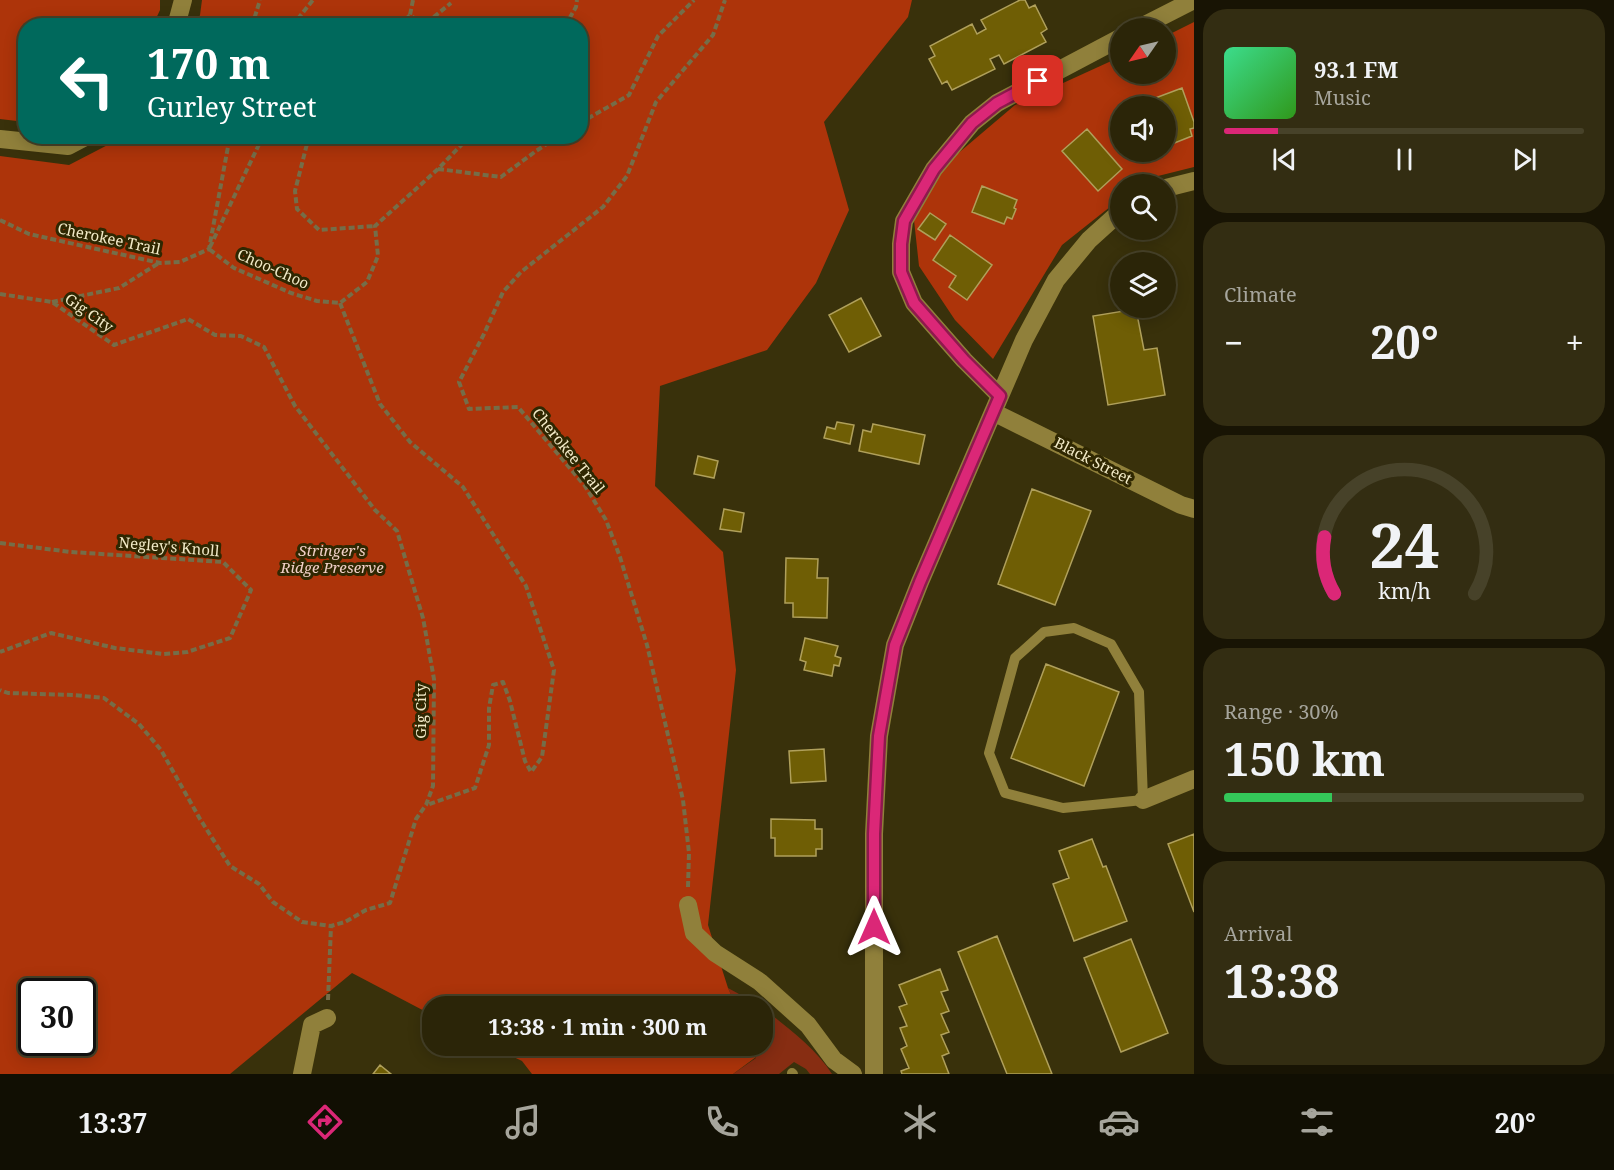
<!DOCTYPE html>
<html lang="en">
<head>
<meta charset="utf-8">
<style>
	:root { --surface:#2b2508; --page:#332d12; --text:#f1f3f6; --muted:#a6a59c; --line:#474229; --accent:#db2777 }
	body { margin:0; font-family:"Noto Serif",serif; background:var(--page); color:var(--text); height:100vh; display:flex; flex-direction:column; font-size:22px; white-space:nowrap }
	* { box-sizing:border-box; margin:0 }
	p { font-size:20px; color:var(--muted) }
	.icon { flex:none; width:33px; height:33px; fill:none; stroke:currentColor; stroke-width:2; stroke-linecap:round; stroke-linejoin:round }
	.map { position:relative; flex:1; overflow:hidden }
	.drawer { display:flex; flex-direction:column; gap:9px; padding:9px; background:#181404; width:420px }
	.drawer>* { flex:none }
	.guide { position:absolute; left:18px; top:18px; width:570px; height:126px; border-radius:24px; box-shadow:0 3px 15px #0003,0 0 0 2px var(--line); background:#00695c; color:#fff; overflow:hidden }
	.needle { width:39px; rotate:236deg }
	.controls { position:absolute; left:1110px; top:18px; display:grid; gap:12px }
	.controls a { display:grid; place-items:center; width:66px; height:66px; border-radius:50%; background:var(--surface); box-shadow:0 3px 15px #0003,0 0 0 2px var(--line); font-size:30px }
	.speed { position:absolute; left:18px; top:978px; display:flex; gap:12px; font-size:30px; font-weight:700; text-align:center }
	.speed>* { display:grid; place-content:center; width:78px; height:78px; border-radius:50%; background:var(--surface); box-shadow:0 3px 15px #0003,0 0 0 2px var(--line); line-height:1 }
	.speed .limit { border:3px solid #111; border-radius:9px; background:#fff; color:#111 }
	.pin { position:absolute; display:grid; place-items:center; width:51px; height:51px; color:#fff; margin:-26px; border-radius:12px; box-shadow:0 3px 9px #0006 }
	.me { position:absolute; width:66px; margin:-33px; rotate:0deg; stroke-linejoin:round; filter:drop-shadow(0 0 4px #0008) }
	.turn { display:flex; align-items:center; gap:21px; height:126px; padding:0 30px; font-size:27px }
	.turn .icon { width:78px; height:78px; stroke-width:2.5 }
	.turn b { display:block; font-size:42px; line-height:51px }
	.big { font-size:45px; font-weight:700; line-height:1.1 }
	.drawer .card { flex:1; display:flex; flex-direction:column; justify-content:center; gap:9px; min-width:0; padding:0 21px; border-radius:24px; background:var(--page) }
	.drawer .dial { align-items:center; gap:0 }
	.dial svg { height:156px; overflow:visible; fill:none; stroke:var(--line); stroke-width:7; stroke-linecap:round; text-anchor:middle }
	.dial text { fill:var(--text); stroke:none }
	.song { display:flex; align-items:center; gap:18px }
	.cover { width:72px; height:72px; border-radius:9px; background:linear-gradient(135deg,hsl(150 70% 55%),hsl(110 70% 35%)) }
	.played { height:6px; border-radius:3px; background:linear-gradient(90deg,var(--accent) 15%,var(--line) 15%) }
	.keys { display:flex; justify-content:space-around; direction:ltr }
	.heat { display:flex; justify-content:space-between; align-items:center; font-size:33px; direction:ltr }
	.charge { height:9px; border-radius:4px; background:linear-gradient(90deg,#34c759 30%,var(--line) 0) }
	.trip { position:absolute; left:422px; top:996px; width:351px; height:60px; border-radius:24px; background:var(--surface); box-shadow:0 3px 15px #0003,0 0 0 2px var(--line); font-weight:700; line-height:60px; text-align:center }
	.dock { display:flex; height:96px; justify-content:space-around; align-items:center; background:#110f03; color:var(--muted) }
	.dock .icon { width:42px; height:42px }
	.dock .on { color:var(--accent) }
	.dock b { font-size:27px; color:var(--text) }
	main { display:flex; flex:1; min-height:0 }
	.map>svg:first-child { display:block }
	.green { fill:#872d12 }
	.forest { fill:#ad340a; fill-rule:evenodd }
	.building { fill:#6f5e05; stroke:#b0a05b; stroke-width:1.5 }
	.lines { fill:none; stroke-linecap:round; stroke-linejoin:round }
	.path { stroke:#756d48; stroke-width:4; stroke-dasharray:6 3; stroke-linecap:butt }
	.lane { stroke:#90803b; stroke-width:10 }
	.street { stroke:#90803b; stroke-width:18 }
	.route-casing { stroke:#8e194d; stroke-width:15 }
	.route { stroke:#db2777; stroke-width:10 }
	.labels { text-anchor:middle; stroke-width:6; stroke-linejoin:round; paint-order:stroke }
	.street-label { font-size:15px; fill:#f2eac7; stroke:#2f2701 }
	.park-label { font-size:15px; font-style:italic; fill:#f1d0c7; stroke:#2f2701 }
</style>
</head>
<body>
<main>
<div class="map">
<svg width="1194" height="1074" viewBox="0 0 1194 1074">
	<rect width="100%" height="100%" fill="#39310b"/>
	<path class="green" d="M728,988L761,1006H736Z
		M762,1007C786,1027 815,1047 832,1074H810L806,1069L794,1062L779,1074H733L756,1058L752,1046H762Z"/>
	<path class="forest" d="M0,0H160V10L153,25L26,26L25,122L0,119Z
		M202,0H912L908,17L824,122L849,210L816,283L767,350L660,386L655,486L723,552L736,670L708,925L728,988L736,1006H432V1015L352,973L230,1074H0V156L69,165L125,136H580V26L196,25L200,15ZM32,992H82V1042H32Z
		M1194,22V167L1146,179L1139,184H1120V199L1062,245L993,359L955,320L919,266L914,220L942,167L1015,105L1120,57V74H1166V36ZM1120,106H1166V152H1120Z
		M491,1046H752L756,1057L733,1074H532L522,1061Z"/>
	<path class="building" d="M1020,0H1025L1029,8L1035,5L1047,29L1041,33L1046,42L1004,64L999,55L990,59L995,69L952,90L947,81L942,84L929,59L935,56L930,46L972,24L977,34L986,29L981,20Z
		M1182,88L1194,122V128L1190,129L1192,136L1167,146L1166,142V106H1152L1150,100Z
		M1087,129L1122,169L1098,191L1062,151Z
		M982,186L1017,200L1014,208L1016,209L1012,219L1007,217L1004,224L972,212Z
		M930,213L946,224L935,240L918,229Z
		M950,235L992,265L967,300L949,287L956,276L933,260Z
		M861,298L881,336L849,352L829,315Z
		M1136,309L1144,350L1157,348L1165,395L1108,405L1093,316Z
		M837,422L854,425L850,444L824,438L827,427L835,429Z
		M873,424L925,435L919,464L859,451L863,430L871,432Z
		M698,456L718,461L714,478L694,474Z
		M1032,489L1091,511L1055,605L998,584Z
		M724,509L744,513L741,532L720,529Z
		M786,558L818,559L817,578H828L827,618L793,617V603H785Z
		M805,638L838,646L835,656L841,658L839,666L834,665L832,676L804,670L806,662L800,660Z
		M1046,664L1119,692L1084,786L1011,758Z
		M824,749L826,781L791,783L789,751Z
		M771,819L815,820V829H822V849H816V856H775V838H771Z
		M1194,834V912L1168,844Z
		M1092,839L1103,867L1106,866L1127,921L1074,941L1053,884L1069,878L1059,851Z
		M997,936L1052,1074H1007L958,952Z
		M1131,939L1168,1033L1121,1052L1084,958Z
		M940,969L948,990L941,992L949,1011L941,1014L949,1032L941,1035L949,1053L942,1056L949,1074H902L901,1071L909,1068L901,1049L907,1046L900,1028L907,1026L899,1007L907,1004L899,985Z
		M380,1065L391,1074H373Z"/>
	<g class="lines">
		<path class="path" d="M413,0L410,15L424,25L451,3
			M252,26L260,0
			M292,26L313,0
			M399,26L410,15
			M565,26L576,7L577,0
			M580,123L629,95L658,36L694,0
			M263,136L209,249L234,268L291,293L317,301L340,303L367,282L378,256L375,226L438,169L470,136
			M309,136L295,191L297,209L319,230L375,226
			M438,169L501,177L536,151L559,136
			M0,220L29,234L160,263L180,262L209,249L230,136
			M0,294L52,302L114,345L188,319L215,335L241,336L264,347L295,406L375,510L397,531L423,618L434,679L433,786L426,805L416,819L390,903L366,910L345,922L331,926L302,922L273,902L259,884L230,866L200,819L161,750L139,724L104,698L73,695L8,693L0,690
			M52,302L119,288L159,263
			M340,303L380,404L410,442L463,487L526,586L554,670L542,757L531,772L525,761L510,701L503,682L493,685L489,708V745L475,788L427,805
			M0,543L71,552L223,562L251,590L230,638L187,652L163,654L115,648L51,633L0,652
			M688,887L689,853L683,800L647,645L620,557L606,520L585,486L518,407L469,409L459,382L484,334L503,292L521,272L603,207L627,176L656,102L713,35L725,0
			M328,1000L331,926"/>
		<path class="lane" d="M1074,628L1111,644L1139,692L1143,800L1063,808L1005,793L989,753L1015,658L1044,632Z
			M792,1073L793,1074"/>
		<path class="street" d="M176,26L183,0
			M1139,28L1194,0
			M0,139L68,146L87,136
			M1166,188L1194,181
			M1000,396L964,360L914,303L901,272V244L904,221L934,169L972,123L997,103L1120,38
			M993,412L1181,505L1194,509
			M1143,800L1194,779
			M688,905L694,933L715,953L760,982L808,1025L834,1060L853,1074
			M302,1074L312,1025L327,1018
			M874,1074V834L879,736L895,645L920,582L1024,340L1056,280L1089,240L1120,212"/>
	</g>
	<g class="lines">
		<g class="route-casing">
			<path id="route" d="M874,927V834L879,736L895,645L920,582L1000,396L964,360L914,303L901,272V244L904,221L934,169L972,123L997,103L1038,81"/>
		</g>
		<use href="#route" class="route"/>
	</g>
	<g class="labels">
		<g class="street-label">
			<text transform="translate(109 239) rotate(12)" y="5">Cherokee Trail</text>
			<text transform="translate(273 269) rotate(24)" y="5">Choo-Choo</text>
			<text transform="translate(89 313) rotate(35)" y="5">Gig City</text>
			<text transform="translate(568 451) rotate(51)" y="5">Cherokee Trail</text>
			<text transform="translate(1093 461) rotate(27)" y="5">Black Street</text>
			<text transform="translate(169 547) rotate(5)" y="5">Negley's Knoll</text>
			<text transform="translate(421 711) rotate(-90)" y="5">Gig City</text>
		</g>
		<g class="park-label">
			<text x="332" y="556">Stringer's<tspan x="332" dy="17">Ridge Preserve</tspan></text>
		</g>
	</g>
</svg>
<div class="controls">
<a><svg class="needle" viewBox="-14 -14 28 28"><path d="M0-13l5 13h-10z" fill="#e53935"/><path d="M0 13l5-13h-10z" fill="#a6a59c"/></svg></a>
<a><svg class="icon" aria-label="sound" viewBox="0 0 24 24"><path d="M4 9h4l5-4v14l-5-4H4zM17 9q2 3 0 6"/></svg></a>
<a><svg class="icon" aria-label="search" viewBox="0 0 24 24"><circle cx="10" cy="10" r="6"/><path d="M15 15l6 6"/></svg></a>
<a><svg class="icon" aria-label="layers" viewBox="0 0 24 24"><path d="M12 4l9 5-9 5-9-5zM3 14l9 5 9-5"/></svg></a>
</div>
<div class="speed"><div class="limit">30</div></div>
<div class="pin" style="left:1038px;top:81px;background:#d93025"><svg class="icon" aria-label="arrive" viewBox="0 0 24 24"><path d="M6 21V4h12l-3 4 3 4H6"/></svg></div>
<svg class="me" style="left:874px;top:927px" viewBox="-20 -20 40 40"><path d="M0-17L14 15 0 8-14 15z" fill="#db2777" stroke="#fff" stroke-width="4"/></svg>
<div class="trip">13:38 · 1 min · 300 m</div>
<div class="guide">
<div class="turn"><svg class="icon" aria-label="left" viewBox="0 0 24 24"><path d="M17 20v-9H6M10 6l-5 5 5 5"/></svg><div><b>170 m</b>Gurley Street</div></div>
</div>
</div>
<section class="drawer">
<div class="card">
<div class="song"><i class="cover"></i><div><b>93.1 FM</b><p>Music</p></div></div>
<div class="played"></div>
<div class="keys"><svg class="icon" aria-label="previous" viewBox="0 0 24 24"><path d="M18 5L8 12l10 7zM5 5v14"/></svg><svg class="icon" aria-label="pause" viewBox="0 0 24 24"><path d="M8 5v14M16 5v14"/></svg><svg class="icon" aria-label="next" viewBox="0 0 24 24"><path d="M6 5l10 7-10 7zM19 5v14"/></svg></div>
</div>
<div class="card"><p>Climate</p>
<div class="heat"><a>−</a><b class="big">20°</b><a>+</a></div>
</div>
<div class="card dial"><svg viewBox="0 0 100 80">
<path d="M14 69A42 42 0 1 1 86 69"/>
<path d="M14 69A42 42 0 0 1 9 40" stroke="#db2777"/>
<text x="50" y="56" font-size="32" font-weight="700">24</text>
<text x="50" y="72" font-size="11">km/h</text>
</svg></div>
<div class="card"><p>Range · 30%</p><b class="big">150 km</b><div class="charge"></div></div>
<div class="card"><p>Arrival</p><b class="big">13:38</b></div>
</section>
</main>
<nav class="dock">
<b>13:37</b>
<svg class="icon on" aria-label="directions" viewBox="0 0 24 24"><path d="M12 3l9 9-9 9-9-9zM9 14v-3h6M13 9l2 2-2 2"/></svg>
<svg class="icon" aria-label="music" viewBox="0 0 24 24"><path d="M9 18V5l10-2v13"/><circle cx="6" cy="18" r="3"/><circle cx="16" cy="16" r="3"/></svg>
<svg class="icon" aria-label="phone" viewBox="0 0 24 24"><path d="M5 4h4l2 5-3 2q2 4 5 5l2-3 5 2v4C11 20 4 13 5 4z"/></svg>
<svg class="icon" aria-label="climate" viewBox="0 0 24 24"><path d="M12 3v18M4 7l16 10M4 17L20 7"/></svg>
<svg class="icon" aria-label="car" viewBox="0 0 24 24"><path d="M5 17H2v-5l4-1 3-4h7l3 4 3 1v5h-3M9 17h6M6 11h13"/><circle cx="7" cy="17" r="2"/><circle cx="17" cy="17" r="2"/></svg>
<svg class="icon" aria-label="filters" viewBox="0 0 24 24"><path d="M4 7h16M4 17h16"/><circle cx="9" cy="7" r="2"/><circle cx="15" cy="17" r="2"/></svg>
<b>20°</b>
</nav>
</body>
</html>
